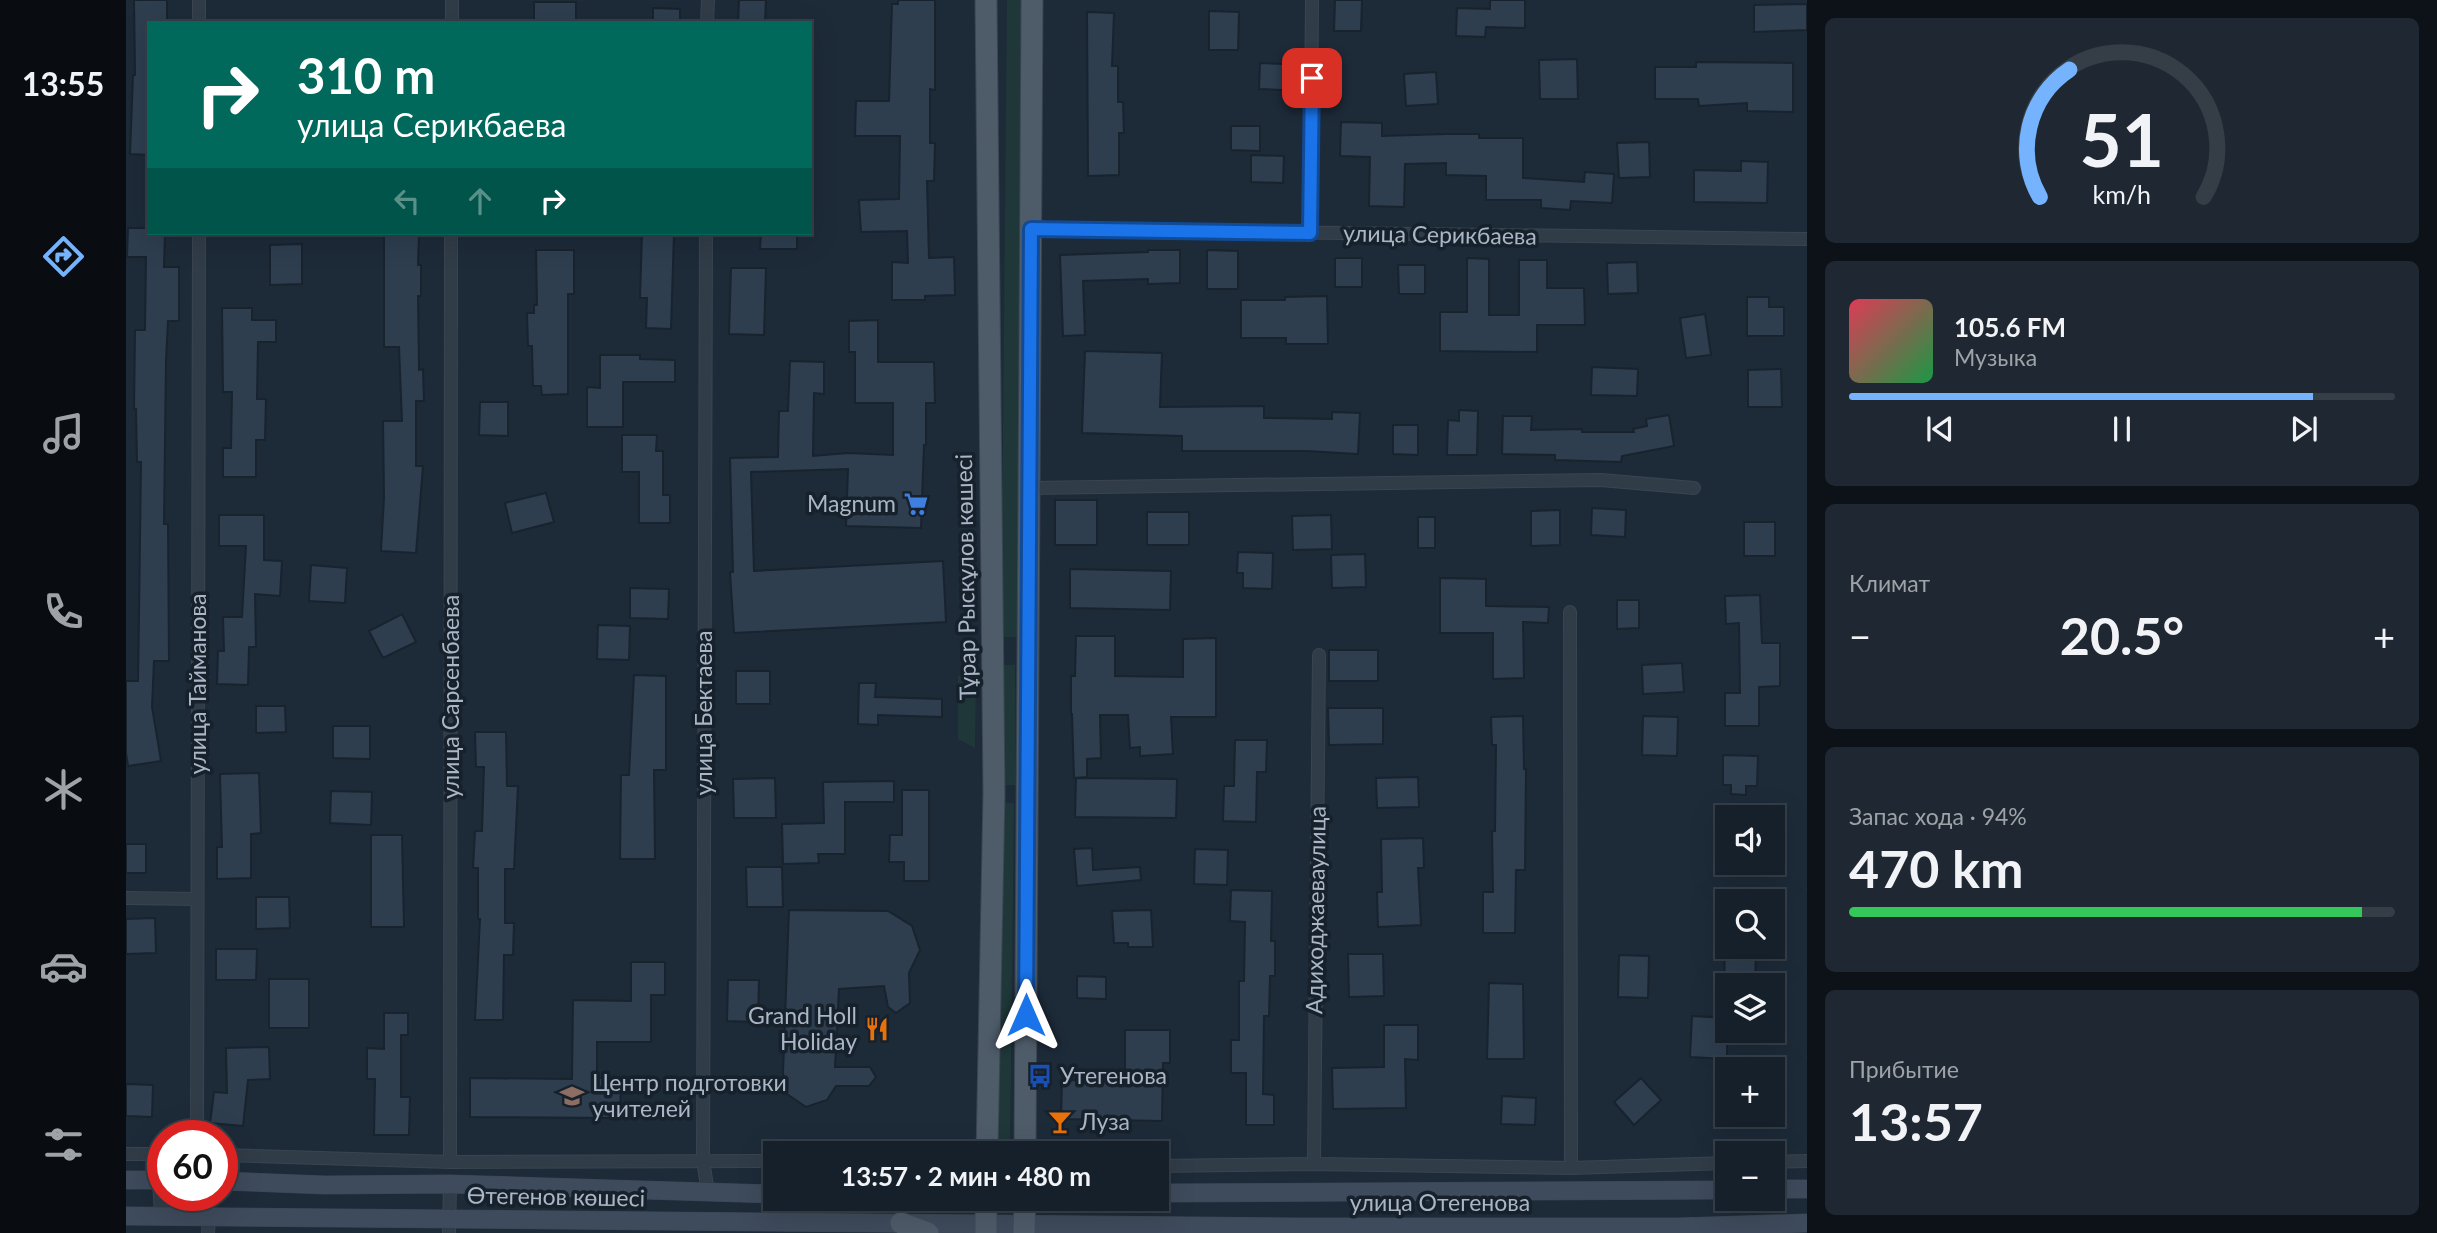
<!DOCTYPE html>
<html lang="ru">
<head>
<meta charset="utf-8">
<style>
	:root { --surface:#16202a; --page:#1f2832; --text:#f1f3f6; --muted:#9ea3a8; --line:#353e47; --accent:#75b3ff }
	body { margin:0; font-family:Lato,sans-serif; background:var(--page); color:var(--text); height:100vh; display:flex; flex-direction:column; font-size:26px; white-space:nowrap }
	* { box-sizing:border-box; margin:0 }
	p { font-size:23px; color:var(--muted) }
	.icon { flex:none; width:38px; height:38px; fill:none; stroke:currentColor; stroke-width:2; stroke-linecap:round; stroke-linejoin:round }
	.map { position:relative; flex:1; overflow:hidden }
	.side { display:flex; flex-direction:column; gap:18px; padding:18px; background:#0c1217; width:630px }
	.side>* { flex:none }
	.banner { position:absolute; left:21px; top:21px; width:665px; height:214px; border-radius:0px; box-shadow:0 7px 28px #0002,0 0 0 2px var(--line); background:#00695c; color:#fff; overflow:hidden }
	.tools { position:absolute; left:1589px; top:805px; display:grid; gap:14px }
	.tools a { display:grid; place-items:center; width:70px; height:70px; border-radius:0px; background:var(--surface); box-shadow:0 7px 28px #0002,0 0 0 2px var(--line); font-size:35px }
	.speed { position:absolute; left:21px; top:1120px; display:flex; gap:14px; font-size:35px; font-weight:700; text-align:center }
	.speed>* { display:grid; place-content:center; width:91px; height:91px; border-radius:50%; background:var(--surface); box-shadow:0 7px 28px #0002,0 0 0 2px var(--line); line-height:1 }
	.speed .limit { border:10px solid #d22; background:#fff; color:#111 }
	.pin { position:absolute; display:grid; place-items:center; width:60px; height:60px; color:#fff; margin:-30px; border-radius:14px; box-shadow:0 4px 10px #0006 }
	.me { position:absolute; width:77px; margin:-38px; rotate:0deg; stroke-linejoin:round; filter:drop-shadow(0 0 5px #0008) }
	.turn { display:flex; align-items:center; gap:24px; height:147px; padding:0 35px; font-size:32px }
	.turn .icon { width:91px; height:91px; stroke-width:2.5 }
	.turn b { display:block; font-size:49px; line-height:60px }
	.lanes { display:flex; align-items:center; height:66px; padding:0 35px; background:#0003; justify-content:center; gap:35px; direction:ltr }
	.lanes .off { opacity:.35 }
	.big { font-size:52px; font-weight:700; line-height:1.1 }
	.side .card { flex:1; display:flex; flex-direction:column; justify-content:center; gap:10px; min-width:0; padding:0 24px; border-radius:10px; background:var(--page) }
	.side .dial { align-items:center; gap:0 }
	.dial svg { height:182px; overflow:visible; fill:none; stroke:var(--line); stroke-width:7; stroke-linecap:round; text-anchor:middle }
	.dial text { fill:var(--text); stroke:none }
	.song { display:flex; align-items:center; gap:21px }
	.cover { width:84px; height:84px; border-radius:10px; background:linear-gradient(135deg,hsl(350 70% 55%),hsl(140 70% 35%)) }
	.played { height:7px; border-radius:4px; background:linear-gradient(90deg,var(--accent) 85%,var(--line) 85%) }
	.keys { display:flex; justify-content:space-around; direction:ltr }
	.heat { display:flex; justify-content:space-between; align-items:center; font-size:38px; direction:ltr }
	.charge { height:10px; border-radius:5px; background:linear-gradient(90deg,#34c759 94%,var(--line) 0) }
	.trip { position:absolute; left:637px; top:1141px; width:406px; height:70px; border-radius:0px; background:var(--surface); box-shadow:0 7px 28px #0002,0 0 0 2px var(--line); font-weight:700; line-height:70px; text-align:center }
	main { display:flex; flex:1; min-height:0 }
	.tab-bar { display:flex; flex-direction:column; width:126px; justify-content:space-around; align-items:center; background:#090d11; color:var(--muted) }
	.tab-bar .icon { width:49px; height:49px }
	.tab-bar .active { color:var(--accent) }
	.tab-bar b { font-size:32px; color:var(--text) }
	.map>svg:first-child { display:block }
	.green { fill:#1f3739 }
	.building { fill:#2e3e4f; stroke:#18232e; stroke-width:2 }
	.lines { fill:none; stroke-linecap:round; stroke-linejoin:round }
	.street-casing { stroke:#3a4551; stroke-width:14 }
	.secondary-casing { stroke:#3a4551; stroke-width:19 }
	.primary-casing { stroke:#3a4551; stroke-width:23 }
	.street { stroke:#303c48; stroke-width:12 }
	.secondary { stroke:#3e4b5c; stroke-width:18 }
	.primary { stroke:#4e5b69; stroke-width:21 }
	.route-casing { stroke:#114b97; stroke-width:18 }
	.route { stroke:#1a73e8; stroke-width:12 }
	.labels { text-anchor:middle; stroke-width:7; stroke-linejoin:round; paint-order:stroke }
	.street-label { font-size:23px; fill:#aab6c6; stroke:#16212c }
	.poi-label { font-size:23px; fill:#aab6c6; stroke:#16212c; text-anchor:start }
</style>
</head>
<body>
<main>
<nav class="tab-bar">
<b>13:55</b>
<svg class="icon active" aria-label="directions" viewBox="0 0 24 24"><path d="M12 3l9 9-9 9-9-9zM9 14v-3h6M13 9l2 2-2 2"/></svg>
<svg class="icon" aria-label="music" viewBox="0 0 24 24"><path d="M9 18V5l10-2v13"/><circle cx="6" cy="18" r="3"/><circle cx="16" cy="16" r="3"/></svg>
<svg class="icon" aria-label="phone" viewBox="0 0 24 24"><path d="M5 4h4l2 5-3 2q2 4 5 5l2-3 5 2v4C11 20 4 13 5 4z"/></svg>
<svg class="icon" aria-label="climate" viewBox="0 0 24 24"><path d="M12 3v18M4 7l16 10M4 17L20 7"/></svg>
<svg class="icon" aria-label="car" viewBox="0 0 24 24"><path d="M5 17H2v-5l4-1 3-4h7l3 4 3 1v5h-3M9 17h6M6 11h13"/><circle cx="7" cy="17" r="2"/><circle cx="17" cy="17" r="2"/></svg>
<svg class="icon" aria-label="filters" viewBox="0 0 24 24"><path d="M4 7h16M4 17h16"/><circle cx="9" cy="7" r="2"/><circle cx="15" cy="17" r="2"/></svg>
</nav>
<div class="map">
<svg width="1681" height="1233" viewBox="0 0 1681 1233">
	<rect width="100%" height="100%" fill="#1d2a38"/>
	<path class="green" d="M881,0H895L891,637H875Z
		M875,665H889L890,785H876Z
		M850,668L849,748L832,739V676Z
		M874,802L888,803L884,1153H869Z"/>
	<path class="building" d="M8,0H41V23H23V155L4,154L7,75H9Z
		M613,0H640L639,23H612Z
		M772,0H809V90L804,89V143H809L808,181H801L803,258L828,257L829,295L799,296V300H766V262L782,263L781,231L735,232L733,200L773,199L774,136H729L730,101H763L766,4H772Z
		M1209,0H1236L1235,31H1208Z
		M1364,0H1399V28L1360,27L1359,37L1330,36L1331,8L1364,9Z
		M408,2H450V23H408Z
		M1681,4V30L1628,32V5Z
		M527,8L554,9V23H527Z
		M1083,11L1113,12L1112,50H1083Z
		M961,12L988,13L986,66H992V102H997L998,133H993V175L962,176Z
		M1451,59L1452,99H1414L1413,60Z
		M1570,62L1667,63V112L1621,111V103L1573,106L1572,99H1529V67H1570Z
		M1134,63L1158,64L1157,90L1133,89Z
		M1310,72L1312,104L1280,106L1278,74Z
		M1215,122L1256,123V136L1320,134H1353V138H1397V178L1458,182L1459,172L1488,174L1486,203L1445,201L1444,210L1415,208V200H1360V176L1320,175V163L1279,164L1278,207L1243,206L1244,157L1214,156Z
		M1105,126H1134V151L1105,150Z
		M1523,142L1524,177L1493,178L1491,143Z
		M1125,155L1158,156L1157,183L1125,182Z
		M1615,161L1642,162L1641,203L1568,202V170L1615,171Z
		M2,228H23V233H39L38,267H53V321H42L40,360L38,524H42L43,661H28L26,707L35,761L2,766L0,753V681H12L13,614L15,462H11L10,409H8L9,330H19L20,257H1Z
		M258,233H293L292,265H295V296H292L293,370L297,369L298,401H290V466H297L290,553L255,551L258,497L257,421H276L273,347H258Z
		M516,233H548L545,329L520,328L521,298H514Z
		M635,233H671V249H634Z
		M176,244V284L144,285V245Z
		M410,250H448V294H442V394L416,395L415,386H407L406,346H402L401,313H408V305H411Z
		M1022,250H1054V283L1022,284V279L957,281L959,335L937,336L934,255L1022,252Z
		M1081,250L1112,251V289H1081Z
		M1209,258H1236V287H1209Z
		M1341,258L1363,259V315H1393V260H1421V288H1458L1459,325H1411V352L1314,351V312H1341Z
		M1511,262L1512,293L1482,294L1481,263Z
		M1272,265H1299V294H1273Z
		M605,268H640L638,335L603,334Z
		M1201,296L1202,344H1160V338H1115V300H1159V297Z
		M1621,297H1643V307H1658V336H1621Z
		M96,308H126V320H150V342H132L131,399H140L139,440H130V477H97V448H105L106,392H97Z
		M1579,314L1585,355L1560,358L1554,318Z
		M752,320V362H808L809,403H800V445H798L795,528L720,526L722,469L625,472L628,571L817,561L820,622L608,633L604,572H607L604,458L652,457L653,411H662L664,361L698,362V394L688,393L687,456L722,453L767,455V403H729V352H723V321Z
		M959,351L1036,353L1034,407L1138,406V418L1206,419V412L1234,413L1232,454L1181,451H1056V436L956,433Z
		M474,355H514V359L549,360V382H497V427H461V387L474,388Z
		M1466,367L1512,369L1511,396L1465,395Z
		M1655,369L1656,407H1622V370Z
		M354,402H382V436L353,435Z
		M1333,410L1352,411L1351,455H1321L1322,420L1333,421Z
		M1543,415L1548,446L1496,456L1495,462L1429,460V455L1376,454L1377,416H1406L1405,430L1456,429V432H1508L1507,429L1521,426L1520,419Z
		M1267,425H1292V455L1267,454Z
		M496,435H531L530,451H537V495H544V523H513V472H496Z
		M420,493L428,522L386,533L379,503Z
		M929,500H971V545H929Z
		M1466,508L1500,510L1499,537L1465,535Z
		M1434,510V545L1405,546V511Z
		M1021,512H1063V545H1021Z
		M93,515H138V560L156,561L154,596L129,594L130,647H123L122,685L91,684L92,651H98L97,617H116L120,546H93Z
		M1205,515L1206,549L1167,550L1166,516Z
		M1292,517H1309V548H1292Z
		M1618,522H1649V556H1618Z
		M1112,552L1147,553L1146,589L1117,588V573H1111Z
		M1239,554L1240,587L1206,588L1205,555Z
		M185,565L221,568L219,603L183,601Z
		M944,569L1045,571L1044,610L944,608Z
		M1314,578L1360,579V606L1423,607L1422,623L1397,622L1398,678L1367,679V633H1314Z
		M504,588L543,589L542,619L504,618Z
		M1634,595L1636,643H1654V686L1633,687V726H1599V693H1614L1613,623L1600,624L1599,596Z
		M1491,600H1513V628L1491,629Z
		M276,614L290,642L257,658L243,631Z
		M472,625L504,626L503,660L471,659Z
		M950,636H989V676L1057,677V639L1090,638V717H1045L1047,754L1014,756V747L1004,748L1002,715H974L975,758L961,759V777L948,778L946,714H945V676H949Z
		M1203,650H1252V681H1203Z
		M1556,663L1558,692L1517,694L1516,665Z
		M610,671H644V704H610Z
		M508,675L540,676V770H528L529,859H494L495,775H503Z
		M733,683H750L749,697L816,699V717L752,715V725L732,724Z
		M130,706H159L160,732L130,733Z
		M1202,708H1257V744L1203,745Z
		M1397,716L1398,769H1400L1399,870H1390L1389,933H1357V892H1367L1366,831H1369L1370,745H1366L1365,717Z
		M1517,716L1552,717L1551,756L1516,755Z
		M207,726H244V759L207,758Z
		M349,732H380L381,786H392L388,869H379V923H388L387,955H378L377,1020H349L354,919H352V868H347L349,831H356L358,767H350Z
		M1109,740H1141L1140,772H1131L1130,822L1097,821L1098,786H1108Z
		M1597,755L1632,756L1631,786H1620V795L1605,794V785H1597Z
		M133,773L135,833L125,834V878L91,879V847H96L94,774Z
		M1292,777L1293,807L1251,808L1250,778Z
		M649,778L650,818H608L607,779Z
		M950,778L1051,779L1050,818L949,817Z
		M768,781V802H719V854H692L693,863L657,864L656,824L698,823L697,782Z
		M776,790H803V881H778V862H763L764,835H776Z
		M205,791L246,792L245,825L204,823Z
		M245,835H276L278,927H245Z
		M1297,838L1298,868H1292L1295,925L1252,927L1251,892H1256L1255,839Z
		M0,844H20V873H0Z
		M966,848L967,870L1014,867L1015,880L951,886L948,849Z
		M1069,849L1102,850L1101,885L1068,884Z
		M620,867H656L657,907H621Z
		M1105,890L1146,891L1145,941H1149V976H1144L1143,1016H1138L1137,1094L1148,1095V1125H1120V1073H1105V1040H1113V981H1118L1119,922L1104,921Z
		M130,897H163L164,928L130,929Z
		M663,910L762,911L786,926L794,950L783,973L784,1003L770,1013L762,1007L758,986L713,989L709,1067H744L750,1077L743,1086H710L701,1100L680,1107L661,1094L657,1073Z
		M1025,910L1027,947H1002V943H988L986,911Z
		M29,918L30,953L0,954V919Z
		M90,949H131L130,980H90Z
		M1599,950L1630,951L1629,985H1598Z
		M1222,954H1257L1258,996L1223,997Z
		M1493,955L1523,956L1522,998L1492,997Z
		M505,962H539V995H525V1042H471V1078H495L494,1118L344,1117V1078L446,1079L447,1000L505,1001Z
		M951,976L980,977V999L951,998Z
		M143,979H183V1028H143Z
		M602,980H633L632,1022L601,1021Z
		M1363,983L1397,984L1398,1059H1361Z
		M258,1013H282V1035H275V1097H284L283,1135H248L249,1079H241V1048L258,1049Z
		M1566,1016L1601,1018V1059L1564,1057Z
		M1258,1025H1292V1060L1279,1059L1280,1108L1207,1109L1206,1068L1258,1067Z
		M999,1030H1044V1063H1037L1036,1121L935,1119L936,1080L999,1081Z
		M143,1047L144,1079L122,1080L117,1126L84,1123L88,1092L101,1093L100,1048Z
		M1515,1078L1535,1100L1508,1125L1488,1102Z
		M0,1084L27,1085L26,1117L0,1116Z
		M1376,1096L1410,1098L1409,1125L1375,1124Z"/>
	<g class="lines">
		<g class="street-casing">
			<path id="street" d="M73,23V0
				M326,23V0
				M581,23L582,0
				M905,229L1681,239
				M580,233L577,1160L582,1193
				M1184,233L1186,0
				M903,488L1475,480L1568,488
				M1444,612L1445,1168
				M0,898L71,899
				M71,1136L73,233
				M684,1153H739
				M0,1154H37
				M96,1155L324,1162L649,1161
				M324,1162L325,233
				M1647,1162L1681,1161
				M1188,1164L1193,655
				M1031,1166L1188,1164L1445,1168L1601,1163
				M33,1180L35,1216
				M82,1233L83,1216
				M323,1233L324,1184"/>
		</g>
		<g class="secondary-casing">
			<path id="secondary" d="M0,1180H37
				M96,1181L199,1185L324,1184L649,1194
				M1647,1189H1681
				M1031,1193L1601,1190
				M0,1216L1176,1227H1552L1681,1223"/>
		</g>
		<g class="primary-casing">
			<path id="primary" d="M860,0L868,793L861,1153
				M899,1153L906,0
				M775,1223L802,1233
				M860,1233V1199
				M898,1233L899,1199"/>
		</g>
		<use href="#street" class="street"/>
		<use href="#secondary" class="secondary"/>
		<use href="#primary" class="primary"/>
	</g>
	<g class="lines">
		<g class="route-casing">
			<path id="route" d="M900,1015L905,229L1184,233L1186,78"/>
		</g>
		<use href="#route" class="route"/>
	</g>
	<defs>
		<g id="supermarket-bare" transform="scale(1.89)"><path d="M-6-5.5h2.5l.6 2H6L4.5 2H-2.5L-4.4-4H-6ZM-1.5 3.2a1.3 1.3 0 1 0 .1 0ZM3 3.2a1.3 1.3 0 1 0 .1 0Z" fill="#3f7fe0" stroke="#16212c" stroke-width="2.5" paint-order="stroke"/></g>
		<g id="restaurant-bare" transform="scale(1.89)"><path d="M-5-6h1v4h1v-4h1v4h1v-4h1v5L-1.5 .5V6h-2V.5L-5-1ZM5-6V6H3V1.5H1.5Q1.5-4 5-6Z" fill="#e8710a" stroke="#16212c" stroke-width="2.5" paint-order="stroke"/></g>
		<g id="bus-bare" transform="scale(1.89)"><path d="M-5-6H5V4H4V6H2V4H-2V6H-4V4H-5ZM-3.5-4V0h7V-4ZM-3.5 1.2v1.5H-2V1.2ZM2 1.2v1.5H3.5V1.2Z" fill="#1a4fb4" stroke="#16212c" stroke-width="2.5" paint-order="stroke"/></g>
		<g id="school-bare" transform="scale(1.89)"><path d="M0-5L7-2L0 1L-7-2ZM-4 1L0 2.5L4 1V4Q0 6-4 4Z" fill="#8d6e63" stroke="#16212c" stroke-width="2.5" paint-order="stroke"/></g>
		<g id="bar-bare" transform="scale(1.89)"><path d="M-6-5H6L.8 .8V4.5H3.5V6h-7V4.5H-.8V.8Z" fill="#e8710a" stroke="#16212c" stroke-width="2.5" paint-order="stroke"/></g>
	</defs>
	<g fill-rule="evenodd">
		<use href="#supermarket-bare" x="790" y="504"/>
		<use href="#restaurant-bare" x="751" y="1029"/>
		<use href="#bus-bare" x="914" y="1076"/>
		<use href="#school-bare" x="446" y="1096"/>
		<use href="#bar-bare" x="934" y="1122"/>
	</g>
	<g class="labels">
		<g class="street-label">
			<text transform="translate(1314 235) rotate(1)" y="8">улица Серикбаева</text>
			<text transform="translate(840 577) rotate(-91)" y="8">Тұрар Рыскұлов көшесі</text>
			<text transform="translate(72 684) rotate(-90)" y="8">улица Тайманова</text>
			<text transform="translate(325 697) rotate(-90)" y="8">улица Сарсенбаева</text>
			<text transform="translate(578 713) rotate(-90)" y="8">улица Бектаева</text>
			<text transform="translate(1190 910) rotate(-89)" y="8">Адиходжаеваулица</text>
			<text transform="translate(430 1197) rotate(1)" y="8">Өтегенов көшесі</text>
			<text x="1314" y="1211">улица Отегенова</text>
		</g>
		<g class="poi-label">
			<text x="770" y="512" text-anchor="end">Magnum</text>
			<text x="731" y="1024" text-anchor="end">Grand Holl<tspan x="731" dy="26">Holiday</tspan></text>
			<text x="934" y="1084">Утегенова</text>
			<text x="466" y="1091">Центр подготовки<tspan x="466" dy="26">учителей</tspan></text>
			<text x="954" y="1130">Луза</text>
		</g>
	</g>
</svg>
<div class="tools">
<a><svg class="icon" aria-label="sound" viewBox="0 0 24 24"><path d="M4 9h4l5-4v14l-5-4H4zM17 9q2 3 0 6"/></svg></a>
<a><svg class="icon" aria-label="search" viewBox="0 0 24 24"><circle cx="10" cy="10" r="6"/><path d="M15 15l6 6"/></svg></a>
<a><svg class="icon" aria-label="layers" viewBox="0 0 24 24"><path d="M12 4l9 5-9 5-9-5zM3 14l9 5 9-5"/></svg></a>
<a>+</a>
<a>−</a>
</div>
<div class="speed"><div class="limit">60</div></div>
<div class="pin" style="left:1186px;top:78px;background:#d93025"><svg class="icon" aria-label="arrive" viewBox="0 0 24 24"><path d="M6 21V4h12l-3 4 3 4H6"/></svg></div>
<svg class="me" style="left:900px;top:1015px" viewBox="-20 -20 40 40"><path d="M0-17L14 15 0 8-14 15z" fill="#1a73e8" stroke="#fff" stroke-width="4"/></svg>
<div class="trip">13:57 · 2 мин · 480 m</div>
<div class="banner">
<div class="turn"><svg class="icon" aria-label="right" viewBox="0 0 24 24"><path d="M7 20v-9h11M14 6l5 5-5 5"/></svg><div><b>310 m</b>улица Серикбаева</div></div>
<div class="lanes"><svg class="icon off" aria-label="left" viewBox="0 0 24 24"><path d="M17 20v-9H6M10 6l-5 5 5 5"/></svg><svg class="icon off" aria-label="ahead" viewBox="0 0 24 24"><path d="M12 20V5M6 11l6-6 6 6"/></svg><svg class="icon" aria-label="right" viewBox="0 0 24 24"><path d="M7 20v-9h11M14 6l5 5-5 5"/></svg></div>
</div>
</div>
<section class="side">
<div class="card dial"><svg viewBox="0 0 100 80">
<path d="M14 69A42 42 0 1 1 86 69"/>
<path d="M14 69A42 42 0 0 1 27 13" stroke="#75b3ff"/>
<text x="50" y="56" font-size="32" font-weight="700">51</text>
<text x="50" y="72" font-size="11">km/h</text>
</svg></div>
<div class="card">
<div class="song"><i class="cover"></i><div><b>105.6 FM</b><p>Музыка</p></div></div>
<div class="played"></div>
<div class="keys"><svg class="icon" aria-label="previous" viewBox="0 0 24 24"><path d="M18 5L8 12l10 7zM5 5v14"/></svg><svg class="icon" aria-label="pause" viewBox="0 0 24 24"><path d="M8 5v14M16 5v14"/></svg><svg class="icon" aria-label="next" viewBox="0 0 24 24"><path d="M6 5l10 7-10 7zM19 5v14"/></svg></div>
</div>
<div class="card"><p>Климат</p>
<div class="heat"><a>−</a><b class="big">20.5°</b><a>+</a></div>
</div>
<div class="card"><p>Запас хода · 94%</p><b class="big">470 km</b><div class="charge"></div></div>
<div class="card"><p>Прибытие</p><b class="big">13:57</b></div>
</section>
</main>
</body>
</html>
